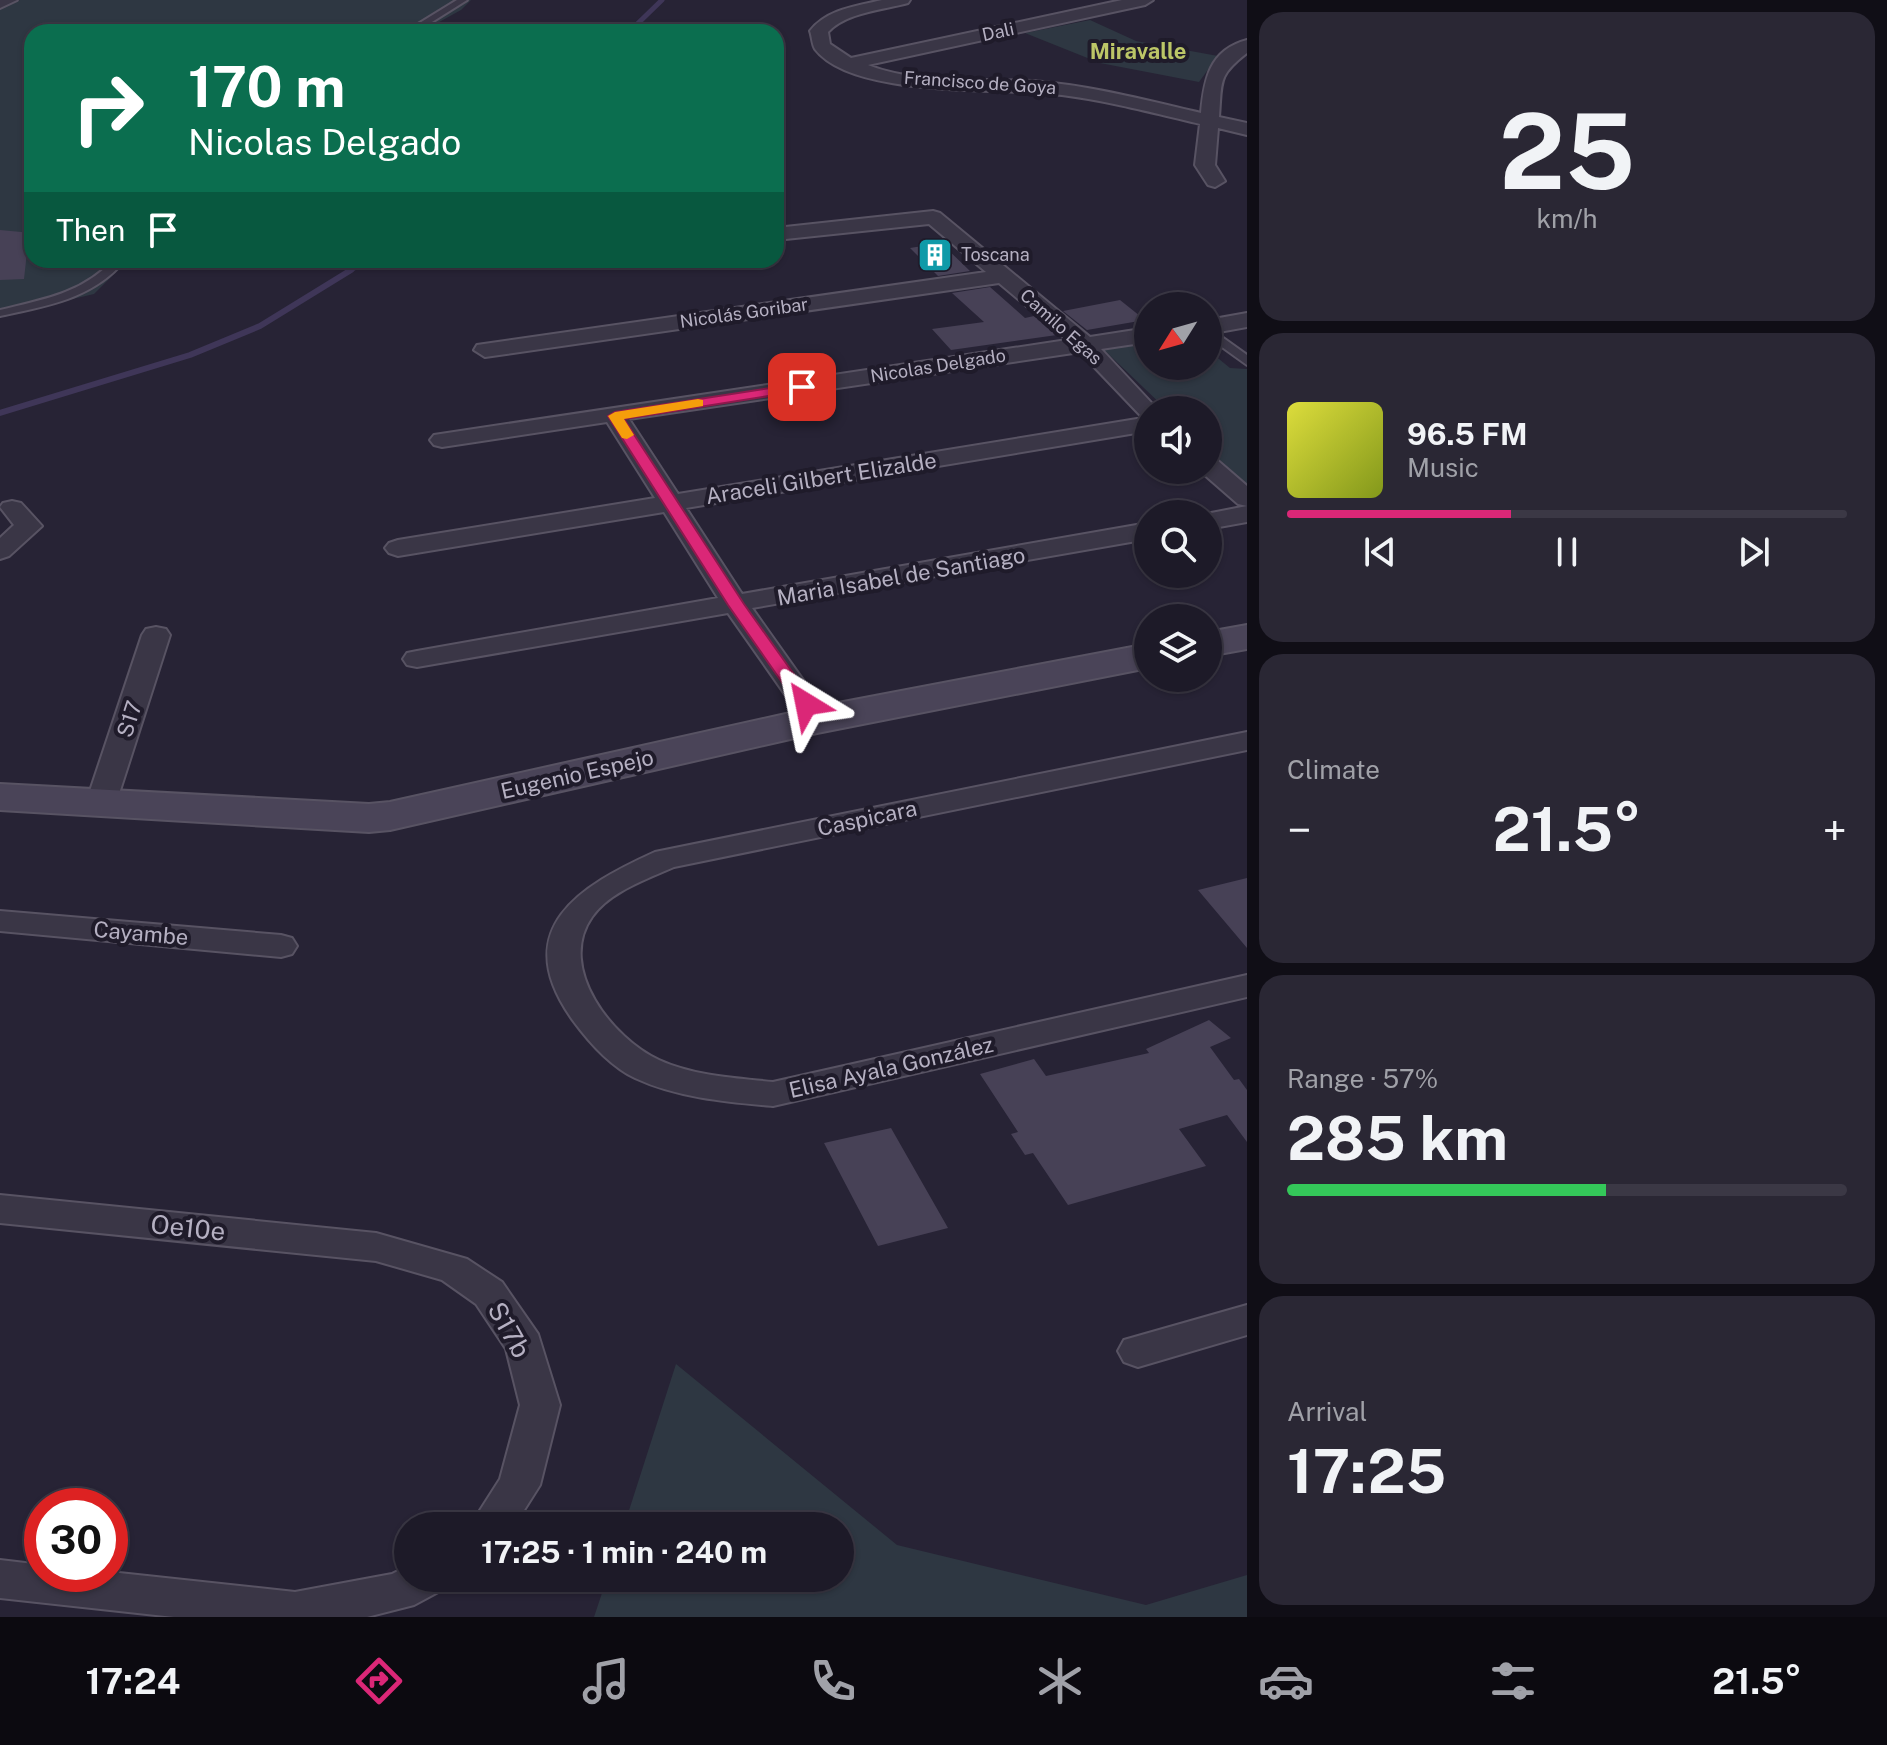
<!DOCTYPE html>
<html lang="en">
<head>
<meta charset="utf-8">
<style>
	:root { --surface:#1d1a28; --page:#2a2734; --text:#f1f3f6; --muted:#a0a1a8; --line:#3b3845; --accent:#db2777 }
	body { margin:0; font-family:"Public Sans",sans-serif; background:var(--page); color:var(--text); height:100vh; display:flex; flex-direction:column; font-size:30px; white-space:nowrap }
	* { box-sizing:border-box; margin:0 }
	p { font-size:26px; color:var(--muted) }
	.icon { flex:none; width:44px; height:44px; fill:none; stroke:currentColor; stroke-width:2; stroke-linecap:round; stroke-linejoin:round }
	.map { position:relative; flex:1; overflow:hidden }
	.details { display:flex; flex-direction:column; gap:12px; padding:12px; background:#100e16; width:640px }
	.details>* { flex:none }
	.hud { position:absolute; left:24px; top:24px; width:760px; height:244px; border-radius:24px; box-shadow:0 2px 6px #0004,0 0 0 2px var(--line); background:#0b6e4f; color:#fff; overflow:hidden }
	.needle { width:52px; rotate:233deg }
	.tools { position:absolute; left:1134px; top:292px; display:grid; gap:16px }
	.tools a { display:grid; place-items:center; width:88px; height:88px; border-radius:50%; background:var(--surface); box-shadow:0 2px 6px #0004,0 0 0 2px var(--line); font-size:40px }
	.speed { position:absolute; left:24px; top:1488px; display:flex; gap:16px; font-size:40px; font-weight:700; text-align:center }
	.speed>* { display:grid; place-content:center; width:104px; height:104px; border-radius:50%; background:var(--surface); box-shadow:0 2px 6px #0004,0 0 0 2px var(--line); line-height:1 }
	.speed .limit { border:12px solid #d22; background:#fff; color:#111 }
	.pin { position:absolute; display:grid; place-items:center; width:68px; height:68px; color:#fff; margin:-34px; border-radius:16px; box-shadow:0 4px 12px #0006 }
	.me { position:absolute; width:88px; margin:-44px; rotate:325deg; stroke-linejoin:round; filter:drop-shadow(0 0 6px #0008) }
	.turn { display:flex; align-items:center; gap:28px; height:168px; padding:0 32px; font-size:36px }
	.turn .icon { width:104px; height:104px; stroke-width:2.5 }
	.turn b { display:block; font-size:56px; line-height:68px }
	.then { display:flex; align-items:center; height:76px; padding:0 32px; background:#0003; gap:16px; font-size:30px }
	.big { font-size:60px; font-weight:700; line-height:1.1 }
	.details .card { flex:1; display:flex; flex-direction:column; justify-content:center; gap:12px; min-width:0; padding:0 28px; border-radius:24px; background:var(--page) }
	.details .dial { align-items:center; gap:0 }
	.dial b { font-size:104px; line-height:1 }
	.song { display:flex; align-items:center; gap:24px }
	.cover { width:96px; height:96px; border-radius:12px; background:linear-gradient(135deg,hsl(60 70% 55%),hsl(70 70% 35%)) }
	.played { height:8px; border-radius:4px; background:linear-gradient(90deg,var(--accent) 40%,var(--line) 40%) }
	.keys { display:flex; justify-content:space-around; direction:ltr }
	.heat { display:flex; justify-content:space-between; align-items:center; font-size:44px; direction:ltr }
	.charge { height:12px; border-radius:6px; background:linear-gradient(90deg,#34c759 57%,var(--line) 0) }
	.trip { position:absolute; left:394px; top:1512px; width:460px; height:80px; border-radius:40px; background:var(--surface); box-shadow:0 2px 6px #0004,0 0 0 2px var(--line); font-weight:700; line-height:80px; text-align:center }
	.tabs { display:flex; height:128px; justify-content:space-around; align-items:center; background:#0c0a10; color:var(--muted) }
	.tabs .icon { width:56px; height:56px }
	.tabs .active { color:var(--accent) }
	.tabs b { font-size:36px; color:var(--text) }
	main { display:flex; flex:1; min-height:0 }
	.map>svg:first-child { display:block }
	.green { fill:#2e3742 }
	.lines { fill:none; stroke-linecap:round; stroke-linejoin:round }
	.stream-far1 { stroke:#3f3658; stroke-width:5 }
	.stream { stroke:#3f3658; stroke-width:6 }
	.building { fill:#474156 }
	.lane-casing { stroke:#585363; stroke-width:4 }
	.street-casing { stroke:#585363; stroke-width:4 }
	.secondary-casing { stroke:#585363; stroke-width:4 }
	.lane { fill:#3a3646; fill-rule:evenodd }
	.street { fill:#3a3646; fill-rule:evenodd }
	.secondary { fill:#4a4458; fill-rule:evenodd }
	.route { fill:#db2777; stroke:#8e194d; stroke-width:2 }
	.slow { fill:#f59e0b }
	.labels { text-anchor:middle; stroke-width:8; stroke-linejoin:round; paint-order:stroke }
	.far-street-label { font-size:18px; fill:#b5b0c2; stroke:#1f1b2a }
	.far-poi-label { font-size:18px; fill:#b5b0c2; stroke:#1f1b2a; text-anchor:start }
	.far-quarter-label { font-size:22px; font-weight:bold; fill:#bcc667; stroke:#1f1b2a }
	.street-label { font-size:22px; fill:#b5b0c2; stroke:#1f1b2a }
	.near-street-label { font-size:26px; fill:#b5b0c2; stroke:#1f1b2a }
</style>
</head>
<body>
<main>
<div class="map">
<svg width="1247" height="1617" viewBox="0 0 1247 1617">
	<rect width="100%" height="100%" fill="#272335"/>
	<path class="green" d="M20,0H471L461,10L421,32H32V260H128L94,294L0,316V7Z
		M1090,20L1136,41L1218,56L1199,82L1100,63L1025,33Z
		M1148,337V366H1208V350L1230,368L1247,369V485L1208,449V410H1167L1100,346Z
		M676,1364L897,1545L1146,1605L1247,1575V1617H594L607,1578H840V1526H624Z"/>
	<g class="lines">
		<path class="stream-far1" d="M629,32L662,0
			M348,272L367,260"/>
		<path class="stream" d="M0,413L190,355L260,326L351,270"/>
	</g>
	<path class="building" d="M0,230L32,233V249L27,252L24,279L0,280Z
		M941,243L970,271L938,276L910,248Z
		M990,287L1025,318L1034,316L1057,335L951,350L932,329L984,322L952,293Z
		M1120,300L1145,320L1087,330L1063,311Z
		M1247,878V948L1198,890Z
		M1209,1020L1231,1038L1210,1047L1234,1080L1239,1079L1247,1090V1142L1227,1115L1179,1129L1206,1166L1068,1205L1033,1153L1025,1155L1011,1134L1018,1132L980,1074L1034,1059L1046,1076L1149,1053L1146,1049Z
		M891,1128L948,1228L878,1246L824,1143Z"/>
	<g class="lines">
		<g class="lane-casing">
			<path id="lane" d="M457,0H467L416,32H405Z
				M113,260H125C93,299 46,306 0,316V310C42,300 83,293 113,260Z
				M1208,327L1247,355V365L1208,337Z"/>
		</g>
		<g class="street-casing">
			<path id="street" d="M0,0H17L0,8Z
				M882,0H910L908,3C883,10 847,12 828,32L830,44L851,58L1122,0H1153L1145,5L868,65C919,85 979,78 1032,81C1089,85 1145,100 1201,113C1204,80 1209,50 1247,40V53C1217,76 1222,82 1219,117L1247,123V135L1218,128L1215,165L1225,181L1215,187L1208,185L1195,165L1200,124C1154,113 1109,101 1062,95C1004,87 853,99 815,49C812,44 812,36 810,31C827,9 857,6 882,0Z
				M933,211L940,213L1090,337L1148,328V342L1101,349L1158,410H1148V431L686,508L742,594L1148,523V539L752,608L820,704L816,710L806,712L796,710L728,613L417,667L407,665L403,659L407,653L417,651L718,598L664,512L398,556L389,553L385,548L389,543L398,540L655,498L607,422L442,447L434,445L430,440L434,435L1067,340L999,283L485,357L474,350L477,345L986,272L929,224L776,240V228ZM1080,352L1143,418L678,494L629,419Z
				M1247,313V327L1208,334V320Z
				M1208,458L1217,460L1247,486V506L1238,504L1199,470H1208Z
				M12,501L21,503L42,526L9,556L0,559V538L14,525L0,507L3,503Z
				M1247,506V522L1208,529L1206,514Z
				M156,627L166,629L170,635L116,803L112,809L101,812L90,809L86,803L142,635L146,629Z
				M1247,732V750L674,867C647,879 609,892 592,917C556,968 613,1039 659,1060C694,1076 735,1078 773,1082L1247,975V997L773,1106C727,1102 678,1098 635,1078C610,1066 588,1041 572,1019C508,929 580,886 655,852Z
				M0,911L281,935L292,938L297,946L292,954L281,957L0,931Z
				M0,1195L376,1233L467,1259L502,1282L538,1334L560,1405L540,1485L514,1526H470L500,1479L520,1405L506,1349L476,1304L442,1280L376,1261L0,1223Z
				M1247,1305V1335L1138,1367L1124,1362L1118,1351L1124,1340Z
				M0,1560L42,1565V1574L110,1572L295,1592L392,1574L408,1566V1578H446L440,1591L414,1605L367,1617H174L0,1598Z"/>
		</g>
		<g class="secondary-casing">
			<path id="secondary" d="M1247,625V649L1208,656V632Z
				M1148,644V668L817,733L390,830L369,832L0,810V784L369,804L390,802L817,707Z"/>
		</g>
		<use href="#lane" class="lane"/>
		<use href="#street" class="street"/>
		<use href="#secondary" class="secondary"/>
	</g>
	<path class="route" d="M802,383L809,387L807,390L624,419L744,604L815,704L806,710L800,708L728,605L608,416L615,412Z"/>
	<path class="slow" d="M698,399L703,400V406L624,419L634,435L627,439L622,438L608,416L615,412Z"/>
	<defs>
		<g id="building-square" transform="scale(1.8)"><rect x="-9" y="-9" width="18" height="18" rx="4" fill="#0f9aa8" stroke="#1f1b2a"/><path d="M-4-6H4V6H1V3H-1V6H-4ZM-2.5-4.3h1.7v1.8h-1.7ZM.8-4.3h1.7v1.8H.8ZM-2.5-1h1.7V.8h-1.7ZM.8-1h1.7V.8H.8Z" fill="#fff"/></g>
	</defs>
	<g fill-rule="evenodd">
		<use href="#building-square" x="935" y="255"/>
	</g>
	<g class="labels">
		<g class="far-street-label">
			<text transform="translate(998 32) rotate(-12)" y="6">Dali</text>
			<text transform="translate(980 83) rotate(4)" y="6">Francisco de Goya</text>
			<text transform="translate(744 313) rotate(-8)" y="6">Nicolás Goribar</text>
			<text transform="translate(1061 327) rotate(42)" y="6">Camilo Egas</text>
			<text transform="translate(938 366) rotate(-9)" y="6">Nicolas Delgado</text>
		</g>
		<g class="far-poi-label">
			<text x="961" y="261">Toscana</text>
		</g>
		<g class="far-quarter-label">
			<text x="1138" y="59">Miravalle</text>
		</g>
		<g class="street-label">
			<text transform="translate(821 478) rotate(-9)" y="8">Araceli Gilbert Elizalde</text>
			<text transform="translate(901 576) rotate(-10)" y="8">Maria Isabel de Santiago</text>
			<text transform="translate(129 719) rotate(-72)" y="8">S17</text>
			<text transform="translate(577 774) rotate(-13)" y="8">Eugenio Espejo</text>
			<text transform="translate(867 818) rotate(-12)" y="8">Caspicara</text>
			<text transform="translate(141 933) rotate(5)" y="8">Cayambe</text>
			<text transform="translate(891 1067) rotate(-13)" y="8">Elisa Ayala González</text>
		</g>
		<g class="near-street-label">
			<text transform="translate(188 1228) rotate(6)" y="9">Oe10e</text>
			<text transform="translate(509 1330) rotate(61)" y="9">S17b</text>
		</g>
	</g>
</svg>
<div class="tools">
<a><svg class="needle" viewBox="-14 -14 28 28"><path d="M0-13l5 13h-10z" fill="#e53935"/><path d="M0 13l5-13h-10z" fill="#a0a1a8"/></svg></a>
<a><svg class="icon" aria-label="sound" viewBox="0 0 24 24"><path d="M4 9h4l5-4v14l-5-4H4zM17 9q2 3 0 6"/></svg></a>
<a><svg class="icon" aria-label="search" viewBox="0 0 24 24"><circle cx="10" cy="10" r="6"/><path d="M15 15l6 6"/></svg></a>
<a><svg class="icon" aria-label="layers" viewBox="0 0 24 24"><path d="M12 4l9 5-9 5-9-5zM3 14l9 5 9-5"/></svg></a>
</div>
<div class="speed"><div class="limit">30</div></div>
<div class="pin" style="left:802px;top:387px;background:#d93025"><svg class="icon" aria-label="arrive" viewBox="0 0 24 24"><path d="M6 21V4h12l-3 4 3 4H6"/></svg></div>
<svg class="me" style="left:806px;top:704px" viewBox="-20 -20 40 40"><path d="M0-17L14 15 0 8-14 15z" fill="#db2777" stroke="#fff" stroke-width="4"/></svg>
<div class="trip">17:25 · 1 min · 240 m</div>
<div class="hud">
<div class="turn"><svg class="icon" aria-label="right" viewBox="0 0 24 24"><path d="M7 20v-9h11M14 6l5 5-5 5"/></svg><div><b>170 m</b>Nicolas Delgado</div></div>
<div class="then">Then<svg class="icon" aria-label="arrive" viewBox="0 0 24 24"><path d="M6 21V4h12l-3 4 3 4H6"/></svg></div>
</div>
</div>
<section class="details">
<div class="card dial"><b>25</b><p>km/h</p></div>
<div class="card">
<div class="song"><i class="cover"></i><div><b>96.5 FM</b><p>Music</p></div></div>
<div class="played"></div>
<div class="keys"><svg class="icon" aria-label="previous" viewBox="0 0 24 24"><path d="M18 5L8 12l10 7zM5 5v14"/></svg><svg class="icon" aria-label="pause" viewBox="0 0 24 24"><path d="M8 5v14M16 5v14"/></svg><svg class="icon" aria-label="next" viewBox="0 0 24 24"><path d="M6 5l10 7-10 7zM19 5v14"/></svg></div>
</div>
<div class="card"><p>Climate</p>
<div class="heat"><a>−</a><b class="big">21.5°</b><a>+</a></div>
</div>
<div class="card"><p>Range · 57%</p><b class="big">285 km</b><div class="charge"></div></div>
<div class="card"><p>Arrival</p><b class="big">17:25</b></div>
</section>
</main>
<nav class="tabs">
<b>17:24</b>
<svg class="icon active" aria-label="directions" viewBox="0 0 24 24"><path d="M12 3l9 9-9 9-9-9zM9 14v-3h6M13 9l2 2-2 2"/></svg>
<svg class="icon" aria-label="music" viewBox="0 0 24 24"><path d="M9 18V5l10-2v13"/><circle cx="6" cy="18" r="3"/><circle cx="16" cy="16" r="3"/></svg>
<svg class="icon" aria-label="phone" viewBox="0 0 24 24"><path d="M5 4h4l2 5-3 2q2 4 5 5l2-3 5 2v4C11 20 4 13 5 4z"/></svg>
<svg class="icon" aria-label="climate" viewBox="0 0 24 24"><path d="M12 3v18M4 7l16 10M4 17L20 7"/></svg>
<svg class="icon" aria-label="car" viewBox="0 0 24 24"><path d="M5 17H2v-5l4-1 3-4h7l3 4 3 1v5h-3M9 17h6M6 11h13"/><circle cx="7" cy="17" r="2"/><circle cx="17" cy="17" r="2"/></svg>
<svg class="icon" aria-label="filters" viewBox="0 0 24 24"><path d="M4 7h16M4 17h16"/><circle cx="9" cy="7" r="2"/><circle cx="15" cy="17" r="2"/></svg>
<b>21.5°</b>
</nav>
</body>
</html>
